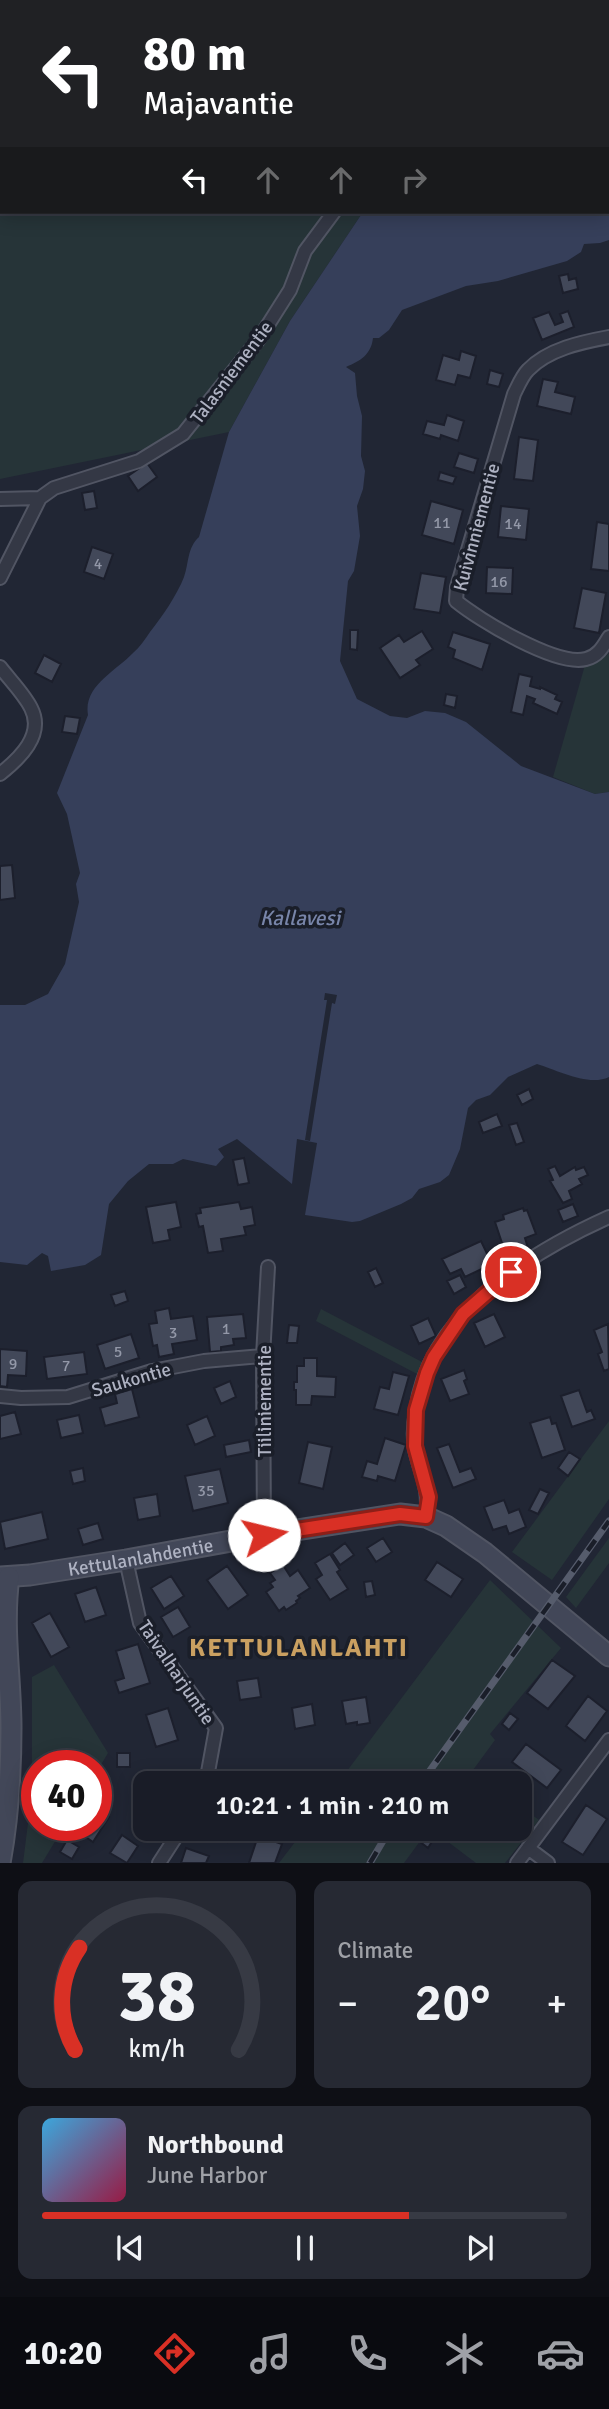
<!DOCTYPE html>
<html lang="en">
<head>
<meta charset="utf-8">
<style>
	:root { --surface:#191c27; --page:#262933; --text:#f1f3f6; --muted:#9fa1a7; --line:#373a44; --accent:#d93025 }
	body { margin:0; font-family:Signika,sans-serif; background:var(--page); color:var(--text); height:100vh; display:flex; flex-direction:column; font-size:26px; white-space:nowrap }
	* { box-sizing:border-box; margin:0 }
	p { font-size:23px; color:var(--muted) }
	.icon { flex:none; width:38px; height:38px; fill:none; stroke:currentColor; stroke-width:2; stroke-linecap:round; stroke-linejoin:round }
	.map { position:relative; height:1863px; overflow:hidden }
	.side { display:flex; flex-direction:column; gap:18px; padding:18px; background:#0e0f15; flex:1 }
	.side>* { flex:none }
	.guide { position:absolute; left:0px; top:0px; width:609px; height:214px; box-shadow:0 4px 18px #0003,0 0 0 2px var(--line); background:#202124; color:#fff; overflow:hidden }
	.speed { position:absolute; left:21px; top:1750px; display:flex; gap:14px; font-size:35px; font-weight:700; text-align:center }
	.speed>* { display:grid; place-content:center; width:91px; height:91px; border-radius:50%; background:var(--surface); box-shadow:0 4px 18px #0003,0 0 0 2px var(--line); line-height:1 }
	.speed .limit { border:10px solid #d22; background:#fff; color:#111 }
	.pin { position:absolute; display:grid; place-items:center; width:60px; height:60px; color:#fff; margin:-30px; border:4px solid #fff; border-radius:50%; box-shadow:0 2px 7px #0007 }
	.me { position:absolute; width:77px; margin:-38px; rotate:81deg; stroke-linejoin:round; filter:drop-shadow(0 0 5px #0008) }
	.turn { display:flex; align-items:center; gap:24px; height:147px; padding:0 28px; font-size:32px }
	.turn .icon { width:91px; height:91px; stroke-width:2.5 }
	.turn b { display:block; font-size:49px; line-height:60px }
	.lanes { display:flex; align-items:center; height:66px; padding:0 28px; background:#0003; justify-content:center; gap:35px; direction:ltr }
	.lanes .off { opacity:.35 }
	.big { font-size:52px; font-weight:600; line-height:1.1 }
	.side .widget { flex:1; display:flex; flex-direction:column; justify-content:center; gap:10px; min-width:0; padding:0 24px; border-radius:14px; background:var(--page) }
	.side .dial { align-items:center; gap:0 }
	.dial svg { height:182px; overflow:visible; fill:none; stroke:var(--line); stroke-width:7; stroke-linecap:round; text-anchor:middle }
	.dial text { fill:var(--text); stroke:none }
	.song { display:flex; align-items:center; gap:21px }
	.cover { width:84px; height:84px; border-radius:10px; background:linear-gradient(135deg,hsl(200 70% 55%),hsl(340 70% 35%)) }
	.played { height:7px; border-radius:4px; background:linear-gradient(90deg,var(--accent) 70%,var(--line) 70%) }
	.keys { display:flex; justify-content:space-around; direction:ltr }
	.heat { display:flex; justify-content:space-between; align-items:center; font-size:38px; direction:ltr }
	.side .tiles { flex:1; display:grid; gap:18px; grid-template-columns:1fr 1fr }
	.widget:last-child { grid-column:span 2 }
	.trip { position:absolute; left:133px; top:1771px; width:399px; height:70px; border-radius:14px; background:var(--surface); box-shadow:0 4px 18px #0003,0 0 0 2px var(--line); font-weight:600; line-height:70px; text-align:center }
	.dock { display:flex; height:112px; justify-content:space-around; align-items:center; background:#0a0b10; color:var(--muted) }
	.dock .icon { width:49px; height:49px }
	.dock .current { color:var(--accent) }
	.dock b { font-size:32px; color:var(--text) }
	.map>svg:first-child { display:block }
	.green { fill:#263438 }
	.water { fill:#363f5a }
	.pier { fill:#212634 }
	.building { fill:#424859; stroke:#1c1f2c; stroke-width:2 }
	.lines { fill:none; stroke-linecap:round; stroke-linejoin:round }
	.street-casing { stroke:#515563; stroke-width:16 }
	.secondary-casing { stroke:#515563; stroke-width:23 }
	.street { stroke:#343845; stroke-width:12 }
	.secondary { stroke:#424758; stroke-width:19 }
	.rail-casing { stroke:#565c6c; stroke-width:7 }
	.rail { stroke:#1a1e29; stroke-width:4.5; stroke-dasharray:13; stroke-linecap:butt }
	.route-casing { stroke:#8d1f18; stroke-width:18 }
	.route { stroke:#d93025; stroke-width:12 }
	.labels { text-anchor:middle; stroke-width:7; stroke-linejoin:round; paint-order:stroke }
	.number-label { font-size:16px; fill:#9398a8 }
	.street-label { font-size:19px; fill:#aeb2c2; stroke:#1a1e29 }
	.water-label { font-size:21px; font-style:italic; fill:#7885a9; stroke:#1a1e29 }
	.district-label { font-size:26px; font-weight:bold; letter-spacing:2px; fill:#caa061; stroke:#1a1e29 }
</style>
</head>
<body>
<div class="map">
<svg width="609" height="1863" viewBox="0 0 609 1863">
	<rect width="100%" height="100%" fill="#212634"/>
	<path class="green" d="M268,0H568L567,2H267Z
		M0,36L2,37V212H363L290,321L229,432L0,479Z
		M609,653V792L595,794L553,777L585,665L599,661Z
		M321,1309L424,1363L419,1375L316,1321Z
		M609,1421V1499L552,1580L512,1552Z
		M609,1538V1563L576,1608L566,1597Z
		M490,1580L561,1648L490,1734L495,1740L473,1770L490,1783H338Z
		M54,1665L108,1753L96,1773V1766H37V1825H65L42,1863H23L32,1791V1677Z
		M520,1806L539,1820L505,1863H476L431,1829H520Z
		M305,1829H429L404,1863H279Z"/>
	<path class="water" d="M568,0H609V240L600,243L584,244L581,252L567,261L498,281L466,286L402,310L389,330L379,338H373C371,355 360,361 346,367L355,373L357,396L362,416L361,456L365,471L363,489L357,506L360,536L354,571L348,581L340,661L357,699L390,716L407,718L425,711L445,713L466,722L521,766L595,794L609,792V1077C589,1087 557,1070 537,1064L508,1077L490,1095L476,1100L468,1108L460,1149L449,1175L440,1182L419,1189L412,1198L401,1204L360,1221L352,1222L305,1215L317,1143L297,1139L292,1184L237,1139L218,1149L224,1157L216,1166L183,1159L173,1164H149L128,1181L109,1204L101,1255L85,1265L51,1271L48,1256L42,1253L27,1265L0,1262V1005H25L48,994L65,964L79,902L76,884L80,873L67,814L57,793L88,715C83,686 116,671 133,653C140,647 145,639 150,632C162,617 177,595 184,577C189,563 187,548 199,537L229,432L290,321L363,212H607V2H567Z"/>
	<path class="pier" d="M325,993L337,995L335,1004L332,1003L310,1141L305,1140L327,1000H324Z"/>
	<path class="building" d="M568,274L569,280L576,278L578,289L563,293L559,276Z
		M568,311L574,327L542,340L533,318L549,312L555,325L563,322L560,314Z
		M461,351L476,356L470,378L458,375L455,385L436,380L443,355L459,360Z
		M490,370L503,374L499,387L487,384Z
		M543,379L558,382L555,392L575,397L571,414L537,406Z
		M447,415L464,421L458,441L441,435L440,439L423,434L427,421L444,425Z
		M519,437L538,440L533,481L514,479Z
		M459,453L478,459L474,473L454,467Z
		M147,463L157,477L138,491L128,476Z
		M440,472L456,477L453,484L438,480Z
		M94,491L97,508L85,510L82,493Z
		M431,501L463,510L454,544L422,535Z
		M501,506L529,509L526,540L498,537Z
		M597,522L609,524V571L591,569Z
		M92,547L113,554L104,579L84,572Z
		M487,567L513,568L512,594L486,593Z
		M421,573L446,577L440,613L414,609Z
		M582,588L606,593L599,633L574,628Z
		M350,630H358L357,650L350,649Z
		M422,631L433,649L416,660L420,665L400,678L380,648L399,635L404,642Z
		M453,632L490,644L482,670L453,658L455,650L448,647Z
		M44,655L61,664L52,682L35,673Z
		M519,674L532,677L530,686L540,689V687L557,695L555,699L562,702L557,714L533,703L535,699L527,696L523,715L511,712Z
		M446,694L457,696L455,708L444,705Z
		M65,716L80,718L77,734L62,732Z
		M12,865L15,898L0,900V866Z
		M529,1089L533,1099L522,1105L517,1095Z
		M497,1114L502,1126L483,1133L479,1122Z
		M517,1123L524,1142L516,1145L509,1125Z
		M244,1158L249,1183L238,1185L233,1160Z
		M555,1166L560,1176L575,1167L576,1170L584,1167L588,1175L579,1179L582,1184L569,1191L572,1199L563,1203L550,1181L553,1180L548,1169Z
		M176,1202L181,1227L168,1230L170,1240L153,1243L146,1207Z
		M239,1202L241,1209L252,1207L255,1225L244,1227L246,1235L221,1239L223,1251L208,1253L203,1226L199,1227L196,1214L201,1213L200,1208Z
		M573,1204L578,1216L563,1222L558,1210Z
		M523,1208L524,1211L527,1210L536,1234L525,1238L528,1248L506,1255L495,1222L504,1219L503,1215Z
		M481,1241L492,1264L465,1277L461,1269L450,1274L442,1259Z
		M376,1268L383,1283L375,1287L368,1272Z
		M460,1275L466,1287L454,1294L447,1281Z
		M125,1291L128,1301L115,1306L111,1295Z
		M169,1308L171,1319L193,1316L197,1340L172,1344L174,1354L159,1357L157,1345L153,1346L149,1324L157,1323L155,1311Z
		M243,1314L246,1338L233,1339L234,1345L221,1347V1351L210,1352L207,1317Z
		M494,1314L505,1337L485,1347L474,1323Z
		M428,1318L436,1336L419,1344L411,1326Z
		M608,1324L609,1369L604,1371L598,1354L602,1352L594,1330Z
		M289,1325L299,1326L297,1343H287Z
		M131,1334L139,1358L105,1369L97,1345Z
		M0,1349L27,1351L26,1376L8,1375L7,1387L0,1386Z
		M84,1352L87,1374L47,1379L44,1357Z
		M304,1358H317V1376L336,1377L335,1397L312,1396L311,1405H296V1390H294V1382H297V1366H304Z
		M464,1370L467,1379L464,1381L469,1394L450,1401L441,1379Z
		M393,1372L409,1376L398,1415L374,1409L380,1387L389,1389Z
		M230,1381L236,1397L221,1404L214,1388Z
		M132,1389L139,1417L105,1426L100,1408L117,1403L115,1394Z
		M579,1390L587,1412L591,1410L595,1419L572,1427L561,1396Z
		M15,1412L21,1434L0,1439V1416Z
		M79,1415L83,1433L61,1438L57,1420Z
		M207,1416L215,1436L195,1445L187,1425Z
		M550,1417L552,1424L556,1423L565,1450L542,1458L530,1423Z
		M385,1438L406,1445L395,1481L378,1476L377,1481L362,1477L367,1461L377,1464Z
		M249,1440L251,1452L226,1457L224,1445Z
		M308,1442L332,1447L323,1489L299,1483Z
		M449,1444L460,1472L471,1468L476,1479L453,1488L437,1448Z
		M569,1452L580,1459L568,1476L558,1468Z
		M83,1468L85,1481L73,1484L70,1471Z
		M220,1469L228,1503L193,1511L185,1476Z
		M540,1489L549,1493L538,1514L529,1510Z
		M157,1494L160,1516L138,1520L134,1498Z
		M504,1500L509,1513L519,1509L526,1527L509,1534L506,1526L493,1530L484,1507Z
		M42,1512L48,1539L5,1549L0,1522Z
		M98,1523L103,1539L83,1545L78,1529Z
		M383,1538L392,1552L376,1562L367,1548Z
		M345,1543L354,1555L340,1565L332,1553Z
		M330,1554L340,1570L337,1572L348,1589L330,1600L316,1579L322,1575L315,1563Z
		M437,1562L463,1579L451,1597L425,1580Z
		M283,1565L290,1576L298,1570L310,1588L298,1596L300,1598L296,1601L297,1603L286,1610L284,1607L279,1611L266,1592L273,1587L270,1583L275,1580L270,1573Z
		M227,1566L248,1595L228,1609L207,1580Z
		M171,1576L184,1596L164,1609L151,1588Z
		M372,1581L375,1595L366,1597L364,1582Z
		M96,1587L106,1615L85,1622L75,1594Z
		M178,1607L190,1627L173,1637L161,1617Z
		M50,1613L69,1647L51,1657L32,1623Z
		M138,1644L150,1683L119,1693L115,1681L124,1678L116,1651Z
		M552,1660L575,1676L548,1709L527,1693Z
		M258,1678L261,1697L240,1700L237,1681Z
		M588,1696L607,1711L585,1741L566,1726Z
		M366,1697L370,1723L357,1725V1722L346,1724L342,1701Z
		M312,1704L315,1725L295,1729L292,1708Z
		M168,1708L178,1740L156,1747L146,1715Z
		M510,1713L518,1719L509,1730L502,1724Z
		M526,1744L561,1770L547,1788L512,1762Z
		M117,1753H130V1767H117Z
		M586,1805L607,1819L583,1855L562,1842Z
		M96,1809L109,1817L93,1842L77,1831L80,1825H96Z
		M206,1829H231L227,1842L204,1834Z
		M427,1829L436,1835L428,1848L419,1841Z
		M122,1835L138,1846L127,1863L110,1853Z
		M258,1836L282,1844L275,1863H249Z
		M67,1840L79,1847L72,1859L60,1852Z
		M186,1848L209,1856L206,1863H181Z"/>
	<g class="lines">
		<g class="street-casing">
			<path id="street" d="M532,2V0
				M609,337C582,342 548,349 528,370C522,376 518,386 514,394L457,587L456,601C479,620 557,667 586,659C598,656 603,647 609,637
				M0,499L40,498L54,488L139,461L183,434L259,339L290,290L305,251L334,212
				M0,578L40,498
				M0,667C10,680 24,694 31,708C45,735 19,759 0,774
				M0,1396L21,1398L68,1397L152,1371L204,1361L263,1356
				M426,1517C430,1487 421,1476 415,1449C413,1438 414,1422 416,1411C428,1315 529,1253 609,1217
				M264,1535L263,1356L268,1267
				M126,1560L140,1623L216,1728L206,1783
				M528,1848L548,1863
				M159,1863L181,1829
				M517,1863L609,1740"/>
		</g>
		<g class="secondary-casing">
			<g id="secondary">
				<path id="s1" d="M0,1577L30,1575L126,1560L264,1535L400,1514L426,1517L446,1526L485,1553L609,1656"/>
				<path d="M0,1863C8,1819 11,1773 11,1728C11,1678 2,1627 9,1577"/>
			</g>
		</g>
		<use href="#street" class="street"/>
		<use href="#secondary" class="secondary"/>
		<g class="rail-casing">
			<path id="rail" d="M421,1783L609,1521
				M370,1863L390,1829"/>
		</g>
		<use href="#rail" class="rail"/>
	</g>
	<g class="lines">
		<g class="route-casing">
			<path id="route" d="M264,1535L400,1514L426,1517L429,1497L415,1446L416,1410L427,1373L434,1357L463,1314L511,1272"/>
		</g>
		<use href="#route" class="route"/>
	</g>
	<g class="labels">
		<g class="number-label">
			<text x="442" y="528">11</text>
			<text x="513" y="529">14</text>
			<text x="98" y="569">4</text>
			<text x="499" y="587">16</text>
			<text x="226" y="1334">1</text>
			<text x="173" y="1338">3</text>
			<text x="118" y="1357">5</text>
			<text x="13" y="1369">9</text>
			<text x="66" y="1371">7</text>
			<text x="206" y="1496">35</text>
		</g>
		<g class="street-label">
			<text transform="translate(231 372) rotate(-53)" y="7">Talasniementie</text>
			<text transform="translate(476 527) rotate(-75)" y="7">Kuivinniementie</text>
			<text transform="translate(131 1379) rotate(-16)" y="7">Saukontie</text>
			<text transform="translate(264 1401) rotate(-90)" y="7">Tiiliniementie</text>
			<text dy="7" stroke="none"><textPath href="#s1" startOffset="142">Kettulanlahdentie</textPath></text>
			<text transform="translate(177 1672) rotate(56)" y="7">Taivalharjuntie</text>
		</g>
		<g class="water-label">
			<text x="300" y="925">Kallavesi</text>
		</g>
		<g class="district-label">
			<text x="299" y="1656">KETTULANLAHTI</text>
		</g>
	</g>
</svg>
<div class="speed"><div class="limit">40</div></div>
<div class="pin" style="left:511px;top:1272px;background:#d93025"><svg class="icon" aria-label="arrive" viewBox="0 0 24 24"><path d="M6 21V4h12l-3 4 3 4H6"/></svg></div>
<svg class="me" style="left:264px;top:1535px" viewBox="-20 -20 40 40"><circle r="19" fill="#fff"/><path d="M0-13L10 11 0 6-10 11z" fill="#d93025"/></svg>
<div class="trip">10:21 · 1 min · 210 m</div>
<div class="guide">
<div class="turn"><svg class="icon" aria-label="left" viewBox="0 0 24 24"><path d="M17 20v-9H6M10 6l-5 5 5 5"/></svg><div><b>80 m</b>Majavantie</div></div>
<div class="lanes"><svg class="icon" aria-label="left" viewBox="0 0 24 24"><path d="M17 20v-9H6M10 6l-5 5 5 5"/></svg><svg class="icon off" aria-label="ahead" viewBox="0 0 24 24"><path d="M12 20V5M6 11l6-6 6 6"/></svg><svg class="icon off" aria-label="ahead" viewBox="0 0 24 24"><path d="M12 20V5M6 11l6-6 6 6"/></svg><svg class="icon off" aria-label="right" viewBox="0 0 24 24"><path d="M7 20v-9h11M14 6l5 5-5 5"/></svg></div>
</div>
</div>
<section class="side">
<div class="tiles">
<div class="widget dial"><svg viewBox="0 0 100 80">
<path d="M14 69A42 42 0 1 1 86 69"/>
<path d="M14 69A42 42 0 0 1 16 24" stroke="#d93025"/>
<text x="50" y="56" font-size="32" font-weight="700">38</text>
<text x="50" y="72" font-size="11">km/h</text>
</svg></div>
<div class="widget"><p>Climate</p>
<div class="heat"><a>−</a><b class="big">20°</b><a>+</a></div>
</div>
<div class="widget">
<div class="song"><i class="cover"></i><div><b>Northbound</b><p>June Harbor</p></div></div>
<div class="played"></div>
<div class="keys"><svg class="icon" aria-label="previous" viewBox="0 0 24 24"><path d="M18 5L8 12l10 7zM5 5v14"/></svg><svg class="icon" aria-label="pause" viewBox="0 0 24 24"><path d="M8 5v14M16 5v14"/></svg><svg class="icon" aria-label="next" viewBox="0 0 24 24"><path d="M6 5l10 7-10 7zM19 5v14"/></svg></div>
</div>
</div>
</section>
<nav class="dock">
<b>10:20</b>
<svg class="icon current" aria-label="directions" viewBox="0 0 24 24"><path d="M12 3l9 9-9 9-9-9zM9 14v-3h6M13 9l2 2-2 2"/></svg>
<svg class="icon" aria-label="music" viewBox="0 0 24 24"><path d="M9 18V5l10-2v13"/><circle cx="6" cy="18" r="3"/><circle cx="16" cy="16" r="3"/></svg>
<svg class="icon" aria-label="phone" viewBox="0 0 24 24"><path d="M5 4h4l2 5-3 2q2 4 5 5l2-3 5 2v4C11 20 4 13 5 4z"/></svg>
<svg class="icon" aria-label="climate" viewBox="0 0 24 24"><path d="M12 3v18M4 7l16 10M4 17L20 7"/></svg>
<svg class="icon" aria-label="car" viewBox="0 0 24 24"><path d="M5 17H2v-5l4-1 3-4h7l3 4 3 1v5h-3M9 17h6M6 11h13"/><circle cx="7" cy="17" r="2"/><circle cx="17" cy="17" r="2"/></svg>
</nav>
</body>
</html>
